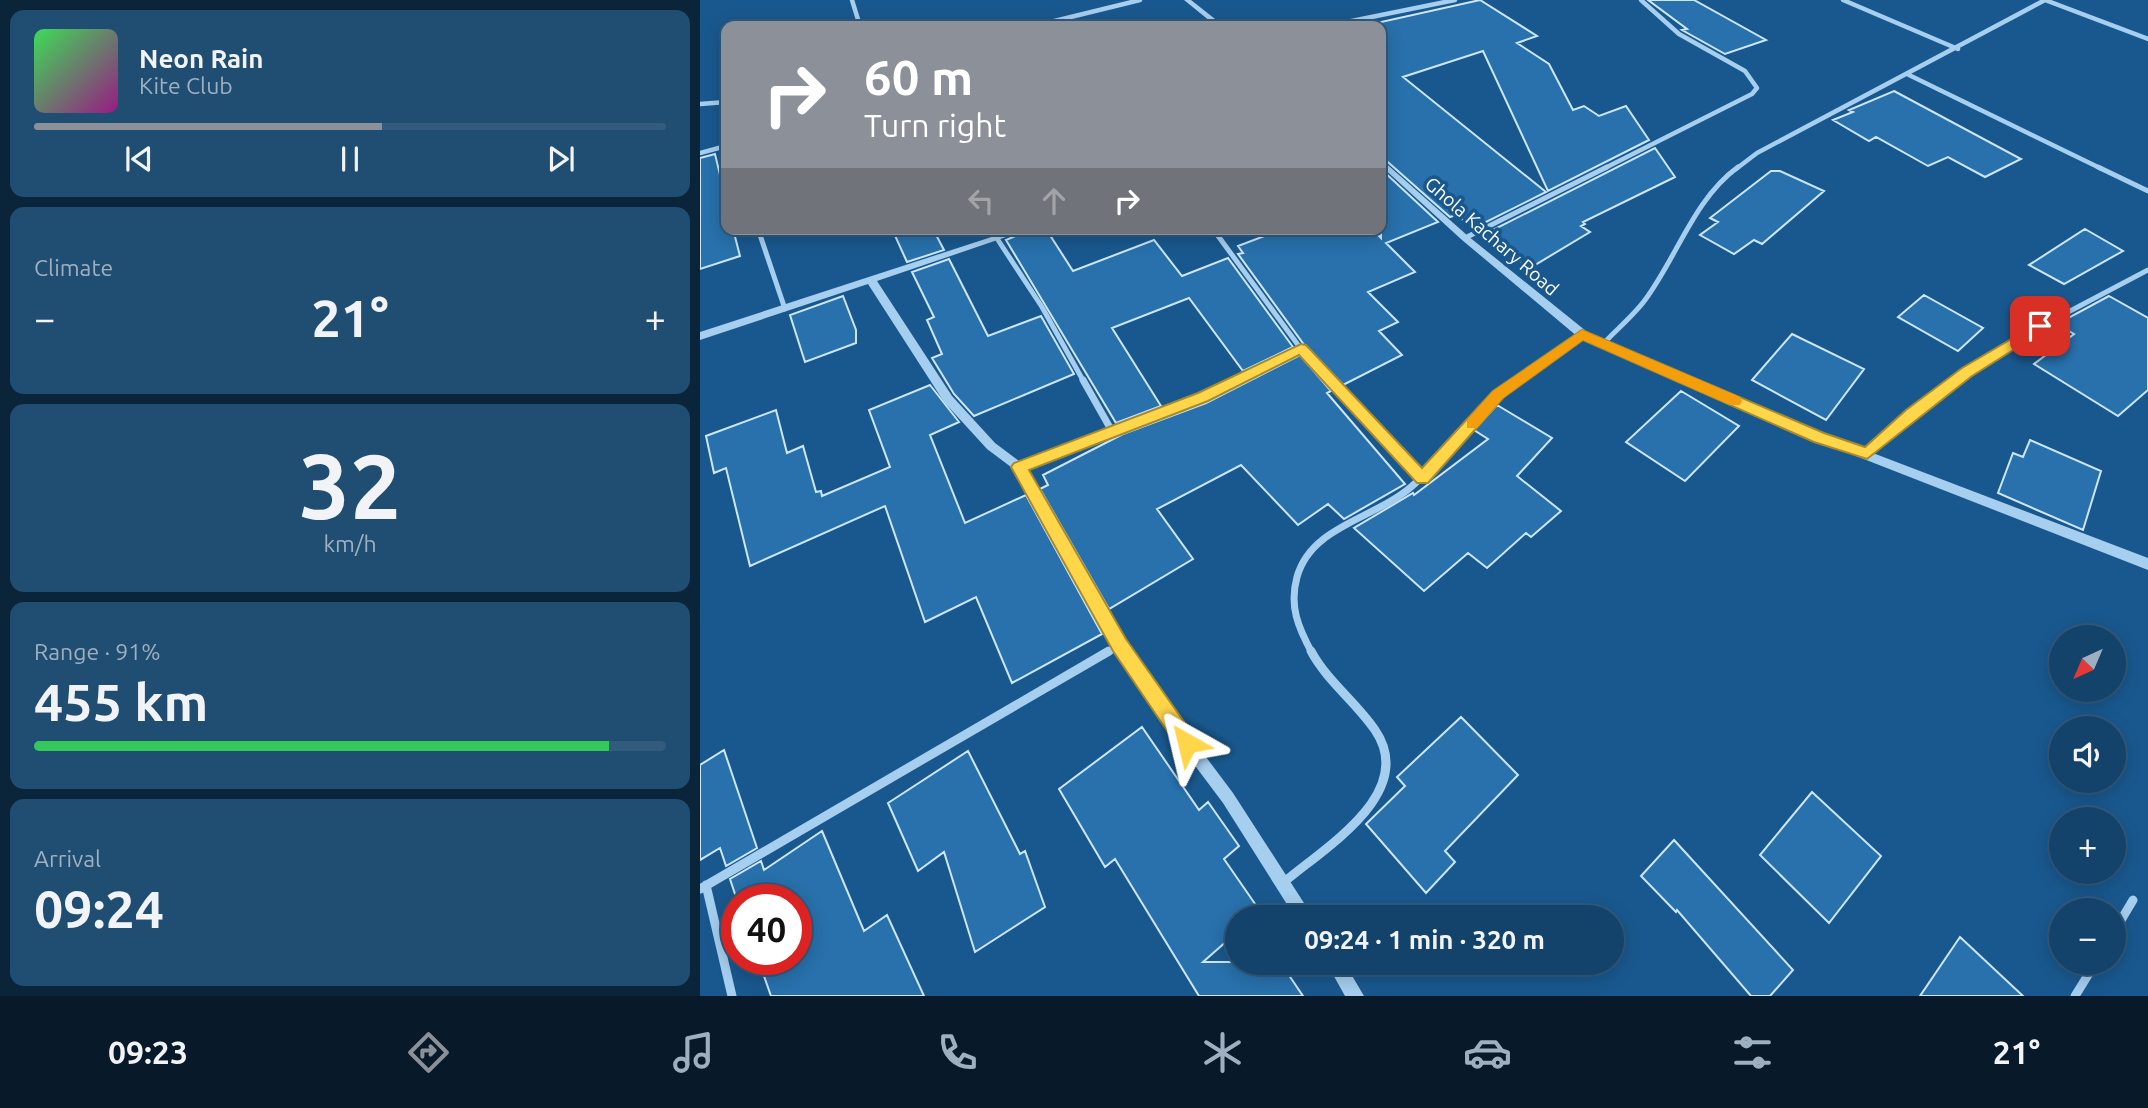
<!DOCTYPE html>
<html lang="en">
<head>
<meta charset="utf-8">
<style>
	:root { --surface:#13426a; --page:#204d72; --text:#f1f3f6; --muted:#9db0c1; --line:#325b7e; --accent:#8c9099 }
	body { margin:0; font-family:Ubuntu,sans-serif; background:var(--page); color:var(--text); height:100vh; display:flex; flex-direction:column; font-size:26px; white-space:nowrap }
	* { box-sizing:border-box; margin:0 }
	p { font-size:23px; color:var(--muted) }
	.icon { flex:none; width:38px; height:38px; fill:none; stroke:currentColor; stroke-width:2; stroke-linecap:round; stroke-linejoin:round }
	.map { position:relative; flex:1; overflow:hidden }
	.details { display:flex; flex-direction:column; gap:10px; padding:10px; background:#0a243a; width:700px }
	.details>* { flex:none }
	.banner { position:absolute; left:21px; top:21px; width:665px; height:214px; border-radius:14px; box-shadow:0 4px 18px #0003,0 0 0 2px var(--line); background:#8c9099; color:#fff; overflow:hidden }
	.needle { width:46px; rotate:224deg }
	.fabs { position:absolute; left:1349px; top:625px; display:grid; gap:14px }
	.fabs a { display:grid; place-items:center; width:77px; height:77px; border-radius:50%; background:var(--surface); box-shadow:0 4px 18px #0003,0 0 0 2px var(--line); font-size:35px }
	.speed { position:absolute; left:21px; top:884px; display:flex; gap:14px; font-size:35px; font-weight:700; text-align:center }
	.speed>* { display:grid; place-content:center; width:91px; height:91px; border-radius:50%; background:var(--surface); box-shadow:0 4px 18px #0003,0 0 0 2px var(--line); line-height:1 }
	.speed .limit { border:10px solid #d22; background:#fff; color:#111 }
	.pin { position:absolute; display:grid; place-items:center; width:60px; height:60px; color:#fff; margin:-30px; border-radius:14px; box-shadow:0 4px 10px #0006 }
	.me { position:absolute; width:77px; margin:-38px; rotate:323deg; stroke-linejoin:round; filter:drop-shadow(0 0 5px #0008) }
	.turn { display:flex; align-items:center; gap:24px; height:147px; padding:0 28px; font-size:32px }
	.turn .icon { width:91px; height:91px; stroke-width:2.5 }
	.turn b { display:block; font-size:49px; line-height:60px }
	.lanes { display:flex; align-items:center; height:66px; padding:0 28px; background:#0003; justify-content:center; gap:35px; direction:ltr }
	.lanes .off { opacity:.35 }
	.big { font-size:52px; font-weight:700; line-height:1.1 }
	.details .card { flex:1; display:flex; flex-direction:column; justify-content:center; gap:10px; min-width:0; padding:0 24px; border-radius:14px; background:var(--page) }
	.details .dial { align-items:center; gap:0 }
	.dial b { font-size:91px; line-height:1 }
	.song { display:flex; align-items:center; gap:21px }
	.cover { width:84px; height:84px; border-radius:10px; background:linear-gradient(135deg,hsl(130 70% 55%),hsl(310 70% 35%)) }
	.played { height:7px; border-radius:4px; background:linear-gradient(90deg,var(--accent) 55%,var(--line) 55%) }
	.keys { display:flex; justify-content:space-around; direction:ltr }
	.heat { display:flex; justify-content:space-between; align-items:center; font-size:38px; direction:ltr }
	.charge { height:10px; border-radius:5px; background:linear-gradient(90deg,#34c759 91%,var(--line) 0) }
	.trip { position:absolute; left:525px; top:905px; width:399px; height:70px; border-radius:35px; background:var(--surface); box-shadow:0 4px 18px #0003,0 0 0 2px var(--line); font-weight:700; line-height:70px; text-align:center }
	.tab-bar { display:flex; height:112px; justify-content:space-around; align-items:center; background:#081a2a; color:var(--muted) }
	.tab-bar .icon { width:49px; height:49px }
	.tab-bar .on { color:var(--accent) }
	.tab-bar b { font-size:32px; color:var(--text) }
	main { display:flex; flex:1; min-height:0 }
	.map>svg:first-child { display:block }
	.building { fill:#2871ac; stroke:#cce6fa; stroke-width:2 }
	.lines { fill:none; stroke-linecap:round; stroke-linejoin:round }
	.minor-far3 { stroke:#a6ceee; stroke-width:4.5 }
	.minor-far2 { stroke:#a6ceee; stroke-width:5 }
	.minor-far1 { stroke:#a6ceee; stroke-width:7 }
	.minor { stroke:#a6ceee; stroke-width:9 }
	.tertiary { fill:#a6ceee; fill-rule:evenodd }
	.route { fill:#ffd54a; stroke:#a68a30; stroke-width:2 }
	.slow { fill:#f59e0b }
	.labels { text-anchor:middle; stroke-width:7; stroke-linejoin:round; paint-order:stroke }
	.far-street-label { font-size:19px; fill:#fff; stroke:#19588e }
</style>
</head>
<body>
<main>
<section class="details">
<div class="card">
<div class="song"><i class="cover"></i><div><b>Neon Rain</b><p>Kite Club</p></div></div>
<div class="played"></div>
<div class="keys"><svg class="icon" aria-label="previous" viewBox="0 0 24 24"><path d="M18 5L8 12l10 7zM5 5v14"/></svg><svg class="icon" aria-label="pause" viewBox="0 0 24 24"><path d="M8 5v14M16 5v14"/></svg><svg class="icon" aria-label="next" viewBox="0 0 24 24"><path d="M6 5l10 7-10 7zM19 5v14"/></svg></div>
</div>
<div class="card"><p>Climate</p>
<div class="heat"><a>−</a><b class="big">21°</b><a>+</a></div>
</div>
<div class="card dial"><b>32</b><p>km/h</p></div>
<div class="card"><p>Range · 91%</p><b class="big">455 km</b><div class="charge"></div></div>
<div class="card"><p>Arrival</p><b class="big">09:24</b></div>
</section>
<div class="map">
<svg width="1448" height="996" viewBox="0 0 1448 996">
	<rect width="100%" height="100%" fill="#19588e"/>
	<path class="building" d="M780,0L837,36L817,43L849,64L873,110L884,106L899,116L926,106L949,140L848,191L783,51L703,77L846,192L774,228L756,215L750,217L681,156V22Z
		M948,0H994L1066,40L1025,54L982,30L987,29Z
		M1194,91L1321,159L1285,177L1248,157L1228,166L1176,137L1169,141L1133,120L1153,112L1149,110Z
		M955,148L975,177L883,222L885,224L881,226L890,232L830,268L783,235Z
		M15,154L26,200V229H33L40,256L0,269V158Z
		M681,169L738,222L686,243L715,272L668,292L698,322L679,331L702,355L643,385L605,346L538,254L543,253L538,246L583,229H672L681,238Z
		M1071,171H1080L1124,191L1062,244L1054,240L1034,254L1000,235L1018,222L1010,218Z
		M192,229H233L244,250L207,262Z
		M332,229H346L373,271L454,240L482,276L528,258L593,347L543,371L489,298L412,328L461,406L416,423L306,240Z
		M1385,229L1423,251L1364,284L1329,265Z
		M249,259L288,336L341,316L374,374L274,416L254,394L232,358L242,354L227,320L234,317L212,272Z
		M1224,295L1283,328L1258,351L1198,317Z
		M143,296L156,330V343L105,362L90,315Z
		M1409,296L1448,318V390L1418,416L1334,364L1374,334L1357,324Z
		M1092,334L1164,369L1126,420L1052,380Z
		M600,355L631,391L627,393L705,484L644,519L628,504L598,525L541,465L457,509L493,559L409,609L340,489L348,485L343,475L423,434L506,403Z
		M230,385L259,422L230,435L265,523L326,495L402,634L312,683L276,597L225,622L185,506L50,566L26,468L14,473L6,436L76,410L87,453L103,446L116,492L121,491L122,496L190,467L169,410Z
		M981,391L1039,426L985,481L926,442Z
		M797,405L852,438L817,476L861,511L831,537L826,533L787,568L768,553L724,591L654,528L713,493L714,495L788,439L774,430Z
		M1330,440L1401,471L1383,530L1298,493L1313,453L1323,457Z
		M761,717L818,775L745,851L755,862L726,893L666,824L705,786L697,777Z
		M442,727L499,810L508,802L539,846L524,859L560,911L553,917H537V932L503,962H580L603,996H499L415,859L405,867L359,789Z
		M24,750L57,848L26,866L20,848L0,860V765Z
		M268,751L320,854L325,851L345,907L275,952L244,852L218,871L188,803Z
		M1112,792L1181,856L1129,923L1060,855Z
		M122,831L164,931L187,915L224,996H71L58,959H96V900H37L30,879L61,861L64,870Z
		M974,840L1093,970L1070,996H1051L977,910L976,912L941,876Z
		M1260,937L1323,996H1220Z"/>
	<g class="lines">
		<path class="minor-far3" d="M152,0L160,26
			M1143,0L1258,49
			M1345,0L1448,39
			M334,26L440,0
			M627,26L755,0
			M1209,75L1402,169
			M0,104L26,102
			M0,153L26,146
			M903,169L1052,94L1057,88L1045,71L979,34L941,0
			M1036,169L1057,153L1345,0"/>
		<path class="minor-far2" d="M1398,167L1448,191
			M58,229L85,309
			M513,229L601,349L632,382
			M765,238L907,167
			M298,240L342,307L384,382
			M904,343C917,329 934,315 945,300C977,257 994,199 1038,167
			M534,382L601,349
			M813,382L882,334
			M1256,382L1336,329L1448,270"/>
		<path class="minor-far1" d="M383,380L413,433
			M630,380L722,479
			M1167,453L1258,380
			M319,467L503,397L538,380
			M406,653L419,645
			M612,653C598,627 589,606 597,577C611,526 674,519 711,487C748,455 776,412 815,380"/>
		<path class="minor" d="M583,883C625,847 718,793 675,730C656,702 627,681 611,651
			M6,885L32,996
			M0,889L409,651
			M1414,932L1433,900
			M1375,996L1396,962"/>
		<path class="tertiary" d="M484,0H491L524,26H516Z
			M681,159L768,236L886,331L1123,434L1448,558V570L1115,440L878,337L762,240L681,166Z
			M316,229H330L177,281L252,396L295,443L323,464L424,640L464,701L533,793L613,917H595L523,803L454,711L414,650L315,470L287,449L244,402L168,284L0,340V332Z
			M626,962H644L664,996H645Z"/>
	</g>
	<path class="route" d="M1340,322L1347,326L1345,330L1272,376L1167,459L1114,442L883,340L803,398L728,483H717L599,355L508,401L329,470L426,639L494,736L496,743L494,750L487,752L480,750L413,651L311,467L314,463L498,393L601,344L606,345L722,468L793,391L882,330L1124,433L1165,447L1206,410L1262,368Z"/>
	<path class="slow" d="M882,330L1040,397L1042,401L1040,405H1030L883,340L803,398L777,428H767V420L793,391Z"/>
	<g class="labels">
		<g class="far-street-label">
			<text transform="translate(792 236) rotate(41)" y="7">Ghola Kachary Road</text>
		</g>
	</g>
</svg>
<div class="fabs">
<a><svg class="needle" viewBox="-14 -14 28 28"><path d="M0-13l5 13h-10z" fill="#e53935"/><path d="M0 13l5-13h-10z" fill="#9db0c1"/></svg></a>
<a><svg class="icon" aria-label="sound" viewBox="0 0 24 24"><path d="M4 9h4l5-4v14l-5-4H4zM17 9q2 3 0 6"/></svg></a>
<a>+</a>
<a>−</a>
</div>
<div class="speed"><div class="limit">40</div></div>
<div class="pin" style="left:1340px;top:326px;background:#d93025"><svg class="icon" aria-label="arrive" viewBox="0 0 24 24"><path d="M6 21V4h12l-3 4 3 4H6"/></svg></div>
<svg class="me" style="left:487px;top:743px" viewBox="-20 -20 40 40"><path d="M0-17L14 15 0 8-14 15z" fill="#ffd54a" stroke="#fff" stroke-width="4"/></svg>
<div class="trip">09:24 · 1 min · 320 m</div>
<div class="banner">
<div class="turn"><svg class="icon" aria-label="right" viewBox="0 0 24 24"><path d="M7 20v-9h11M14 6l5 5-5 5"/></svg><div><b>60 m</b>Turn right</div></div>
<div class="lanes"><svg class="icon off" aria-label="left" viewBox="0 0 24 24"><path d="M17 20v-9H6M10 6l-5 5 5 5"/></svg><svg class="icon off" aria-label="ahead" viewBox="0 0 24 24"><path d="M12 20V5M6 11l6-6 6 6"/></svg><svg class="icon" aria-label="right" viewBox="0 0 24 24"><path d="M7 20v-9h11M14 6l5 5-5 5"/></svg></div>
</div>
</div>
</main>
<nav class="tab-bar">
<b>09:23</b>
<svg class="icon on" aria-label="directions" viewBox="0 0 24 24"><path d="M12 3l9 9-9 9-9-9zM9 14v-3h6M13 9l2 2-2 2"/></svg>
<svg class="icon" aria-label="music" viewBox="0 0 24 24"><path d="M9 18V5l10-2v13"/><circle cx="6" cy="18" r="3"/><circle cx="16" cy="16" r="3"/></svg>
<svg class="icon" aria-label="phone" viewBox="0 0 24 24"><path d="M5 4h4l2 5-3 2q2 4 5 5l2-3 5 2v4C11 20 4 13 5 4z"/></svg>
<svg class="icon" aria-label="climate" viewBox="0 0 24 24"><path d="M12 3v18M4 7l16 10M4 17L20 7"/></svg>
<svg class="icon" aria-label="car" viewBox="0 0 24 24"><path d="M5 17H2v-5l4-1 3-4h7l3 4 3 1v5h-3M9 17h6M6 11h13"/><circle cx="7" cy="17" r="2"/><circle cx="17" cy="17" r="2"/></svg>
<svg class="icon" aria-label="filters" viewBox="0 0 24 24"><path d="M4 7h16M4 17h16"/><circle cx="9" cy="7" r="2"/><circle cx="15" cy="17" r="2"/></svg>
<b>21°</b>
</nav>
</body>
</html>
